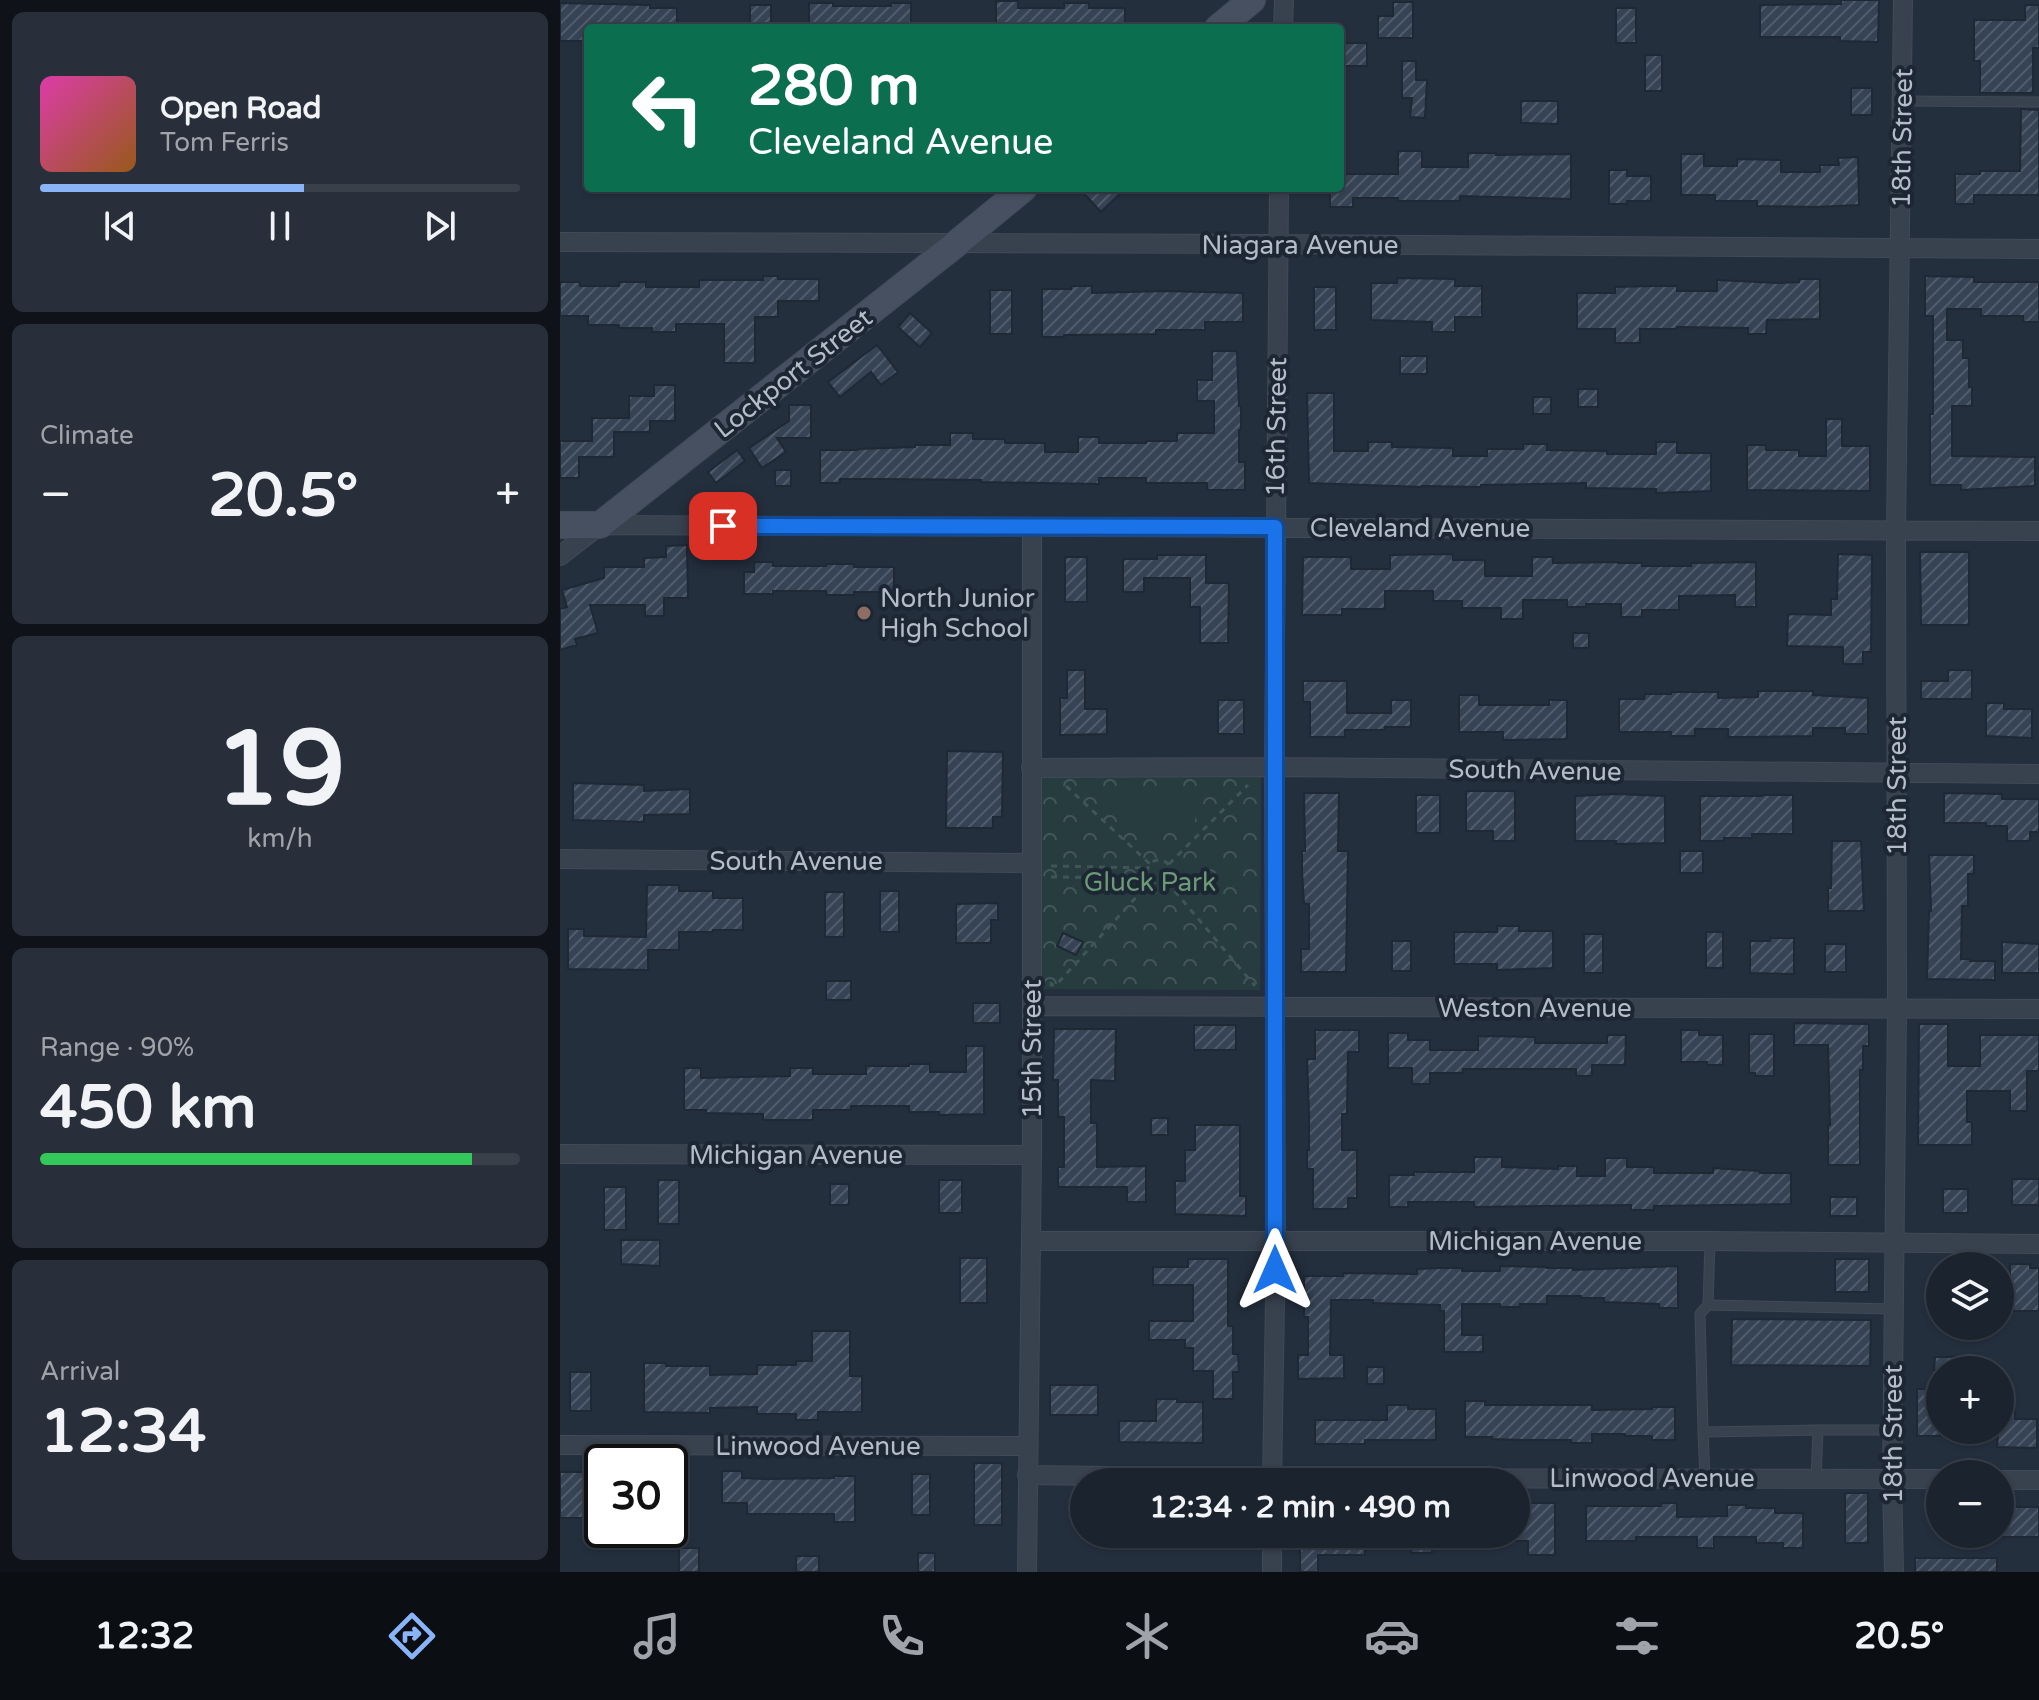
<!DOCTYPE html>
<html lang="en">
<head>
<meta charset="utf-8">
<style>
	:root { --surface:#1b232e; --page:#282f3a; --text:#f1f3f6; --muted:#a0a4aa; --line:#39404a; --accent:#8ab4f8 }
	body { margin:0; font-family:"Varela Round",sans-serif; background:var(--page); color:var(--text); height:100vh; display:flex; flex-direction:column; font-size:30px; white-space:nowrap }
	* { box-sizing:border-box; margin:0 }
	p { font-size:26px; color:var(--muted) }
	.icon { flex:none; width:44px; height:44px; fill:none; stroke:currentColor; stroke-width:2; stroke-linecap:round; stroke-linejoin:round }
	.map { position:relative; flex:1; overflow:hidden }
	.side { display:flex; flex-direction:column; gap:12px; padding:12px; background:#0f1319; width:560px }
	.side>* { flex:none }
	.hud { position:absolute; left:24px; top:24px; width:760px; height:168px; border-radius:8px; box-shadow:0 2px 6px #0004,0 0 0 2px var(--line); background:#0b6e4f; color:#fff; overflow:hidden }
	.buttons { position:absolute; left:1366px; top:1252px; display:grid; gap:16px }
	.buttons a { display:grid; place-items:center; width:88px; height:88px; border-radius:50%; background:var(--surface); box-shadow:0 2px 6px #0004,0 0 0 2px var(--line); font-size:40px }
	.speed { position:absolute; left:24px; top:1444px; display:flex; gap:16px; font-size:40px; font-weight:700; text-align:center }
	.speed>* { display:grid; place-content:center; width:104px; height:104px; border-radius:50%; background:var(--surface); box-shadow:0 2px 6px #0004,0 0 0 2px var(--line); line-height:1 }
	.speed .limit { border:4px solid #111; border-radius:12px; background:#fff; color:#111 }
	.pin { position:absolute; display:grid; place-items:center; width:68px; height:68px; color:#fff; margin:-34px; border-radius:16px; box-shadow:0 4px 12px #0006 }
	.me { position:absolute; width:88px; margin:-44px; rotate:0deg; stroke-linejoin:round; filter:drop-shadow(0 0 6px #0008) }
	.turn { display:flex; align-items:center; gap:28px; height:168px; padding:0 32px; font-size:36px }
	.turn .icon { width:104px; height:104px; stroke-width:2.5 }
	.turn b { display:block; font-size:56px; line-height:68px }
	.big { font-size:60px; font-weight:800; line-height:1.1 }
	.side .widget { flex:1; display:flex; flex-direction:column; justify-content:center; gap:12px; min-width:0; padding:0 28px; border-radius:12px; background:var(--page) }
	.side .dial { align-items:center; gap:0 }
	.dial b { font-size:104px; line-height:1 }
	.song { display:flex; align-items:center; gap:24px }
	.cover { width:96px; height:96px; border-radius:12px; background:linear-gradient(135deg,hsl(320 70% 55%),hsl(30 70% 35%)) }
	.played { height:8px; border-radius:4px; background:linear-gradient(90deg,var(--accent) 55%,var(--line) 55%) }
	.keys { display:flex; justify-content:space-around; direction:ltr }
	.heat { display:flex; justify-content:space-between; align-items:center; font-size:44px; direction:ltr }
	.charge { height:12px; border-radius:6px; background:linear-gradient(90deg,#34c759 90%,var(--line) 0) }
	.trip { position:absolute; left:510px; top:1468px; width:460px; height:80px; border-radius:40px; background:var(--surface); box-shadow:0 2px 6px #0004,0 0 0 2px var(--line); font-weight:800; line-height:80px; text-align:center }
	.tab-bar { display:flex; height:128px; justify-content:space-around; align-items:center; background:#0b0e12; color:var(--muted) }
	.tab-bar .icon { width:56px; height:56px }
	.tab-bar .current { color:var(--accent) }
	.tab-bar b { font-size:36px; color:var(--text) }
	main { display:flex; flex:1; min-height:0 }
	.map>svg:first-child { display:block }
	.forest { fill:url(#forest-crowns) }
	.pitch { fill:#263c3f }
	.building { fill:url(#building-hatch); stroke:#1f2835; stroke-width:2 }
	.lines { fill:none; stroke-linecap:round; stroke-linejoin:round }
	.service-casing { stroke:#414a57; stroke-width:11 }
	.minor-casing { stroke:#414a57; stroke-width:20 }
	.secondary-casing { stroke:#414a57; stroke-width:28 }
	.path { stroke:#3f5557; stroke-width:3; stroke-dasharray:6 6; stroke-linecap:butt }
	.service { stroke:#38414e; stroke-width:9 }
	.minor { stroke:#38414e; stroke-width:18 }
	.secondary { stroke:#465061; stroke-width:26 }
	.route-casing { stroke:#114b97; stroke-width:20 }
	.route { stroke:#1a73e8; stroke-width:14 }
	.education-dot { fill:#8d6e63; stroke:#1d2633; stroke-width:3 }
	.labels { text-anchor:middle; stroke-width:8; stroke-linejoin:round; paint-order:stroke }
	.street-label { font-size:26px; fill:#b4bcc9; stroke:#1d2633 }
	.poi-label { font-size:26px; fill:#b4bcc9; stroke:#1d2633; text-anchor:start }
	.park-label { font-size:26px; fill:#6b9a76; stroke:#1d2633 }
</style>
</head>
<body>
<main>
<section class="side">
<div class="widget">
<div class="song"><i class="cover"></i><div><b>Open Road</b><p>Tom Ferris</p></div></div>
<div class="played"></div>
<div class="keys"><svg class="icon" aria-label="previous" viewBox="0 0 24 24"><path d="M18 5L8 12l10 7zM5 5v14"/></svg><svg class="icon" aria-label="pause" viewBox="0 0 24 24"><path d="M8 5v14M16 5v14"/></svg><svg class="icon" aria-label="next" viewBox="0 0 24 24"><path d="M6 5l10 7-10 7zM19 5v14"/></svg></div>
</div>
<div class="widget"><p>Climate</p>
<div class="heat"><a>−</a><b class="big">20.5°</b><a>+</a></div>
</div>
<div class="widget dial"><b>19</b><p>km/h</p></div>
<div class="widget"><p>Range · 90%</p><b class="big">450 km</b><div class="charge"></div></div>
<div class="widget"><p>Arrival</p><b class="big">12:34</b></div>
</section>
<div class="map">
<svg width="1479" height="1572" viewBox="0 0 1479 1572">
	<defs>
		<pattern id="forest-crowns" width="20" height="18" patternUnits="userSpaceOnUse" patternTransform="scale(2)"><rect width="20" height="18" fill="#263c3f"/><path d="M2 6a3 3 0 1 1 6 0M12 15a3 3 0 1 1 6 0" fill="none" stroke="#435659"/></pattern>
		<pattern id="building-hatch" width="6" height="6" patternUnits="userSpaceOnUse" patternTransform="scale(2)"><rect width="6" height="6" fill="#364354"/><path d="M-1 1l2-2M0 6l6-6M5 7l2-2" fill="none" stroke="#515c6b"/></pattern>
	</defs>
	<rect width="100%" height="100%" fill="#242f3e"/>
	<path class="forest" d="M481,773L701,774L700,990L480,989Z"/>
	<path class="pitch" d="M563,786H635V830H563Z"/>
	<path class="building" d="M1281,0H1319L1318,42L1280,41V37H1200V5L1281,4Z
		M436,1H458V8H504V3H529V8H565V28H436Z
		M833,2H853V38H818V16H833Z
		M0,3L90,5V8H117V28H28V41H0Z
		M249,3H273V6H331V3H351V28H249Z
		M190,5H211V28H190Z
		M1465,5H1479V48H1473V93H1420V61H1414V20H1465Z
		M1056,8H1076V43H1056Z
		M780,43H807V66H780Z
		M1085,55H1102V91H1085Z
		M842,61H856V80H867L865,118L850,117L852,98H842Z
		M1291,88H1312V115H1291Z
		M961,101H998V124L961,123Z
		M1461,109L1479,110V195H1414V204H1395V174H1420V171H1460Z
		M838,151H862V167H908V153H936V155L1011,154V199L900,196V201H838V198H793V207H770V188H780V174H838Z
		M1121,154H1144V166H1177V159L1221,160V172H1260V165H1279L1278,158L1298,157L1299,205L1256,207L1197,206V201H1155V195H1121Z
		M1049,170H1067V176H1091V201H1067V204H1049Z
		M519,188H566L541,212Z
		M203,276H218V279H259V301H218V317H195V363H164V324H116V332H92V328H59V325H28V316H0V282H20V286H59V282H86V287H139V280H203Z
		M1365,276L1414,277V282H1479V322H1463V316H1421V309H1387V340H1403V358H1409V387H1412V406H1392V456L1475,457V486L1401,490V485H1370V414H1373V316H1365Z
		M837,278L895,279V286H922V317H895V332H872V322L811,320V283H837Z
		M1239,279H1260V319L1207,320L1206,334H1188V328L1117,327V329H1080V343H1055V329H1017V293H1055V287L1091,286H1117V291H1157V280L1218,283L1239,282Z
		M511,286H532V293L606,291L683,293V322H645V330H596V334L504,335V337H482V289H511Z
		M754,287H776V330H754Z
		M430,290H452V334H430Z
		M350,313L372,333L360,347L338,327Z
		M317,345L338,372L321,385L311,372L280,397L268,382Z
		M652,351H677L679,406H681V430H679V462H685V490H647V483H586V478H539V484L421,482V480L321,479H280V483H260V450H297V449L355,447V445H390V433H413V439H445V443H485V452H518V437H539V443H586V441H617V433H654V401H637V380H652Z
		M840,356H867V374H840Z
		M94,385H115V421H90V432H54V457H19V478H0V441H32V418H69V396H94Z
		M1018,389H1038V407H1018Z
		M747,393H774V451H808V442H832V447L893,448V456H927V449H963V444H987V450L1047,451V454H1096V442H1117V453H1151V491L1096,493V489L1026,488V483L921,485V487L862,486V487L749,483Z
		M973,397H991V414H973Z
		M229,405H251V438H217L226,452L202,468L189,448L229,421Z
		M1266,419H1282V446H1310V491L1187,490V445H1206V450H1239V456H1266Z
		M177,450L185,461L156,483L148,472Z
		M215,470H231V486H215Z
		M127,545L128,598H104V616H85V605H30L38,633L15,639L17,645L0,650V609L7,607L2,590L44,578V567H84V558L106,557V546Z
		M1360,552H1409V625H1361Z
		M893,554V560H925V576H972V557H993V563L1058,562V563H1082V566H1131V563L1196,562V607H1175V595L1119,596V610H1082V617H1061V604H1026V607H1007V600H963V619H941V608H902V601H873V591H825V609H782V615H742L743,557H791V569H830V555Z
		M1278,554L1312,555L1311,652H1303V664H1283V647L1227,646L1228,614L1271,615V599H1277Z
		M597,555H646V583H669L668,643H640V607H630V578H584V592H563V559H597Z
		M505,557H527V602H505Z
		M194,562H213V566H266V564H294V567H334V592H294V595H266V591H213V594H184V572H194Z
		M1013,633H1029V648H1013Z
		M507,670H525V709H547V734L500,735V698H507Z
		M1388,670H1412V699H1361V681H1388Z
		M743,681H787V713H831V700H851V727H825V730H785V737H750V702H743Z
		M1198,691H1253V695L1308,698V734H1285V728H1253V736L1189,737H1168V729H1135V736H1111V732H1059V699H1084L1085,694H1111V692H1158V698L1198,697Z
		M899,695H919V705H989V700H1007V739L943,740V732H899Z
		M658,700H684V734H658Z
		M1426,703H1444V709H1472V738L1426,736Z
		M387,751L443,752L442,817H433V828H386Z
		M13,783L84,785V791L130,789V814L84,815V822L13,820Z
		M906,791H955V841H933V831H906Z
		M744,793H779L778,851H788L786,972H741V949H749V904H744L742,872V851H745Z
		M1384,793L1442,794V799H1479V832H1470V841H1447V826H1426V823H1384Z
		M1056,794L1105,796V843L1056,844V841H1015V796Z
		M856,795H880V833H856Z
		M1202,795H1233V834H1192V838H1164V841H1140V796H1202Z
		M1272,841H1301L1304,911H1268V888H1271Z
		M1120,851H1143V873H1120Z
		M1369,855H1414V874H1408V906H1402L1401,959H1410V961H1435V980L1367,979L1369,911H1371Z
		M87,885H119V891H153V898H183V930H153V932H119V950H88V970L8,969V929H24V936L86,937Z
		M320,891H339V932H320Z
		M265,892H284V937H265Z
		M438,903V920H431V943H396V904Z
		M937,926H959V931H993V968L937,970V964H894V932H937Z
		M1146,932H1163V968H1146Z
		M503,933L523,942L516,955L497,946Z
		M1024,934H1043V973H1024Z
		M1210,938H1234V974L1190,973V941H1210Z
		M832,941H851V971H832Z
		M1442,942L1479,944V973H1442Z
		M1265,944H1286V972H1265Z
		M266,981H291V1000H266Z
		M413,1003H440V1023H413Z
		M1234,1023L1309,1024V1046H1303V1070H1300V1165H1268V1125H1270L1268,1045H1234Z
		M1359,1024H1388V1066H1420V1035H1479V1071H1467V1111H1450V1091H1407V1122H1412V1145H1358Z
		M634,1025H676V1050H634Z
		M494,1029H556L555,1081L531,1080V1123H537V1167L586,1166V1202H567V1187H498V1167H504V1117H498V1080H493Z
		M755,1030H799V1052H788L787,1114H782V1150H797V1198H788V1209H753V1169H747V1150H749V1114L747,1059H755Z
		M1121,1030H1139V1035H1163V1065H1147V1062H1121Z
		M828,1033H848V1040H870V1050H918V1036L975,1037V1043H1047V1035H1066L1065,1065H1032V1076H1016V1069H903V1073H870V1084H852V1068H828Z
		M1189,1034H1214V1076H1195V1073H1189Z
		M406,1046H424V1114L379,1115V1112H349V1106H291V1110H253V1120H203V1114L146,1113V1110H124V1068H141V1078L230,1076V1068H253V1074H306V1066H349V1064H370V1072H406Z
		M591,1118H608V1135H591Z
		M635,1125H680V1196H686V1216L615,1214V1181H625V1150H635Z
		M914,1157H942V1167L998,1169V1166H1017V1176H1045V1158H1067V1167H1094V1173H1153V1168L1200,1171V1173H1231V1204L1094,1206V1210H1071V1205L914,1207V1202H848V1207H829V1175H854V1172H914Z
		M1452,1179H1479V1205H1452Z
		M98,1180H119V1224H98Z
		M379,1180H402V1213H379Z
		M270,1184H289V1205H270Z
		M44,1187H66V1230H44Z
		M1383,1189H1408V1213H1383Z
		M1270,1197H1297V1216H1270Z
		M61,1240H100V1266L61,1264Z
		M400,1258H427V1303H400Z
		M628,1259H668V1326H673V1354H678L679,1372H673V1399H653V1371H633V1348H625V1340H589V1321H633V1285H593V1267H628Z
		M1275,1259H1309V1292H1275Z
		M1450,1264H1470V1268H1479V1311H1450Z
		M940,1266L987,1267V1268H1013V1270L1118,1266V1308H1099V1304L1044,1302V1298H1021V1296H987V1304H960V1307H940V1304H902V1335H923V1352H884V1311H880V1305L813,1303V1300H771L770,1355H784V1378L738,1379V1355H748V1317H744V1276H783V1273L857,1274V1269L880,1268H902V1271H940Z
		M1172,1319L1311,1320L1310,1366L1171,1365Z
		M252,1331H290V1376H302V1412H258V1420H236V1414H197V1407L150,1408V1413L84,1412V1363H106V1366H150V1375L197,1374V1365H236V1361H252Z
		M1375,1357H1398V1370H1374Z
		M807,1367H824V1384H807Z
		M10,1372H31V1411H10Z
		M490,1385H538V1415H490Z
		M1357,1389H1380V1436H1357Z
		M596,1399H617V1402H643V1443L559,1442V1421H596Z
		M905,1401H925V1405H1032V1410L1092,1409V1407H1115V1440H1092V1436H1065V1434H1032V1443H1011V1440H962L932,1439V1437H905Z
		M827,1405H848V1409H876V1440H805V1444H755V1420H827Z
		M1440,1412H1455V1419H1477V1448L1437,1447Z
		M414,1463H442V1525H414Z
		M162,1471H182V1478L206,1479L274,1478V1476H295V1522H274V1514H187V1503H162Z
		M0,1472H40V1518H0Z
		M352,1474H370V1515H352Z
		M1285,1493H1308V1543H1285Z
		M968,1503H995V1555H968V1541H956V1510H968Z
		M1101,1503H1117V1517L1167,1516V1505H1186V1508H1215V1513H1243V1548H1223V1543H1196V1537H1154V1548H1137V1537H1076V1541H1026V1506H1101Z
		M1440,1507H1479V1537H1440Z
		M740,1534H805V1555H758V1572H740Z
		M851,1534H872V1553H851Z
		M119,1548H139V1572H119Z
		M358,1553H375V1572H358Z
		M236,1556H259V1572H236Z
		M1355,1558H1437V1572H1355Z"/>
	<g class="lines">
		<g class="service-casing">
			<path id="service" d="M1342,101L1479,102
				M1148,1305L1150,1241
				M1143,1432L1140,1314L1148,1305L1334,1309
				M1145,1478L1143,1432L1258,1430
				M1256,1479L1258,1430H1333"/>
		</g>
		<g class="minor-casing">
			<path id="minor" d="M723,28L724,0
				M0,242L718,244L1479,249
				M0,556L40,525L1479,531
				M471,768L714,767L1479,774
				M0,859L471,863
				M472,1006L1479,1009
				M0,1154L472,1155
				M471,1241H1150L1479,1244
				M0,1445L467,1446
				M467,1475L712,1478L1380,1479
				M1440,1480H1479
				M712,1482L716,1240L714,767L719,188
				M712,1534V1572
				M467,1572L472,1155V527
				M1334,1572L1332,1479L1337,1009L1336,530L1343,0"/>
		</g>
		<g class="secondary-casing">
			<path id="secondary" d="M658,28L692,0
				M0,525H40L396,244L464,188"/>
		</g>
		<path class="path" d="M506,786L590,864
			M587 872a12 12 0 1 1 24 0a12 12 0 1 1-24 0Z
			M609,864L688,785
			M491,866L588,868
			M491,877L589,878
			M607,882L695,986
			M491,982V985H496L591,881"/>
		<use href="#service" class="service"/>
		<use href="#minor" class="minor"/>
		<use href="#secondary" class="secondary"/>
	</g>
	<g class="lines">
		<g class="route-casing">
			<path id="route" d="M163,526L715,527V1270"/>
		</g>
		<use href="#route" class="route"/>
	</g>
	<circle class="education-dot" cx="304" cy="613" r="8"/>
	<g class="labels">
		<g class="street-label">
			<text transform="translate(1342 138) rotate(-89)" y="9">18th Street</text>
			<text x="740" y="254">Niagara Avenue</text>
			<text transform="translate(233 373) rotate(-38)" y="9">Lockport Street</text>
			<text transform="translate(716 427) rotate(-89)" y="9">16th Street</text>
			<text x="860" y="537">Cleveland Avenue</text>
			<text transform="translate(975 770) rotate(1)" y="9">South Avenue</text>
			<text transform="translate(1337 786) rotate(-90)" y="9">18th Street</text>
			<text x="236" y="870">South Avenue</text>
			<text x="975" y="1017">Weston Avenue</text>
			<text transform="translate(472 1049) rotate(-90)" y="9">15th Street</text>
			<text x="236" y="1164">Michigan Avenue</text>
			<text x="975" y="1250">Michigan Avenue</text>
			<text transform="translate(1333 1434) rotate(-90)" y="9">18th Street</text>
			<text x="258" y="1455">Linwood Avenue</text>
			<text x="1092" y="1487">Linwood Avenue</text>
		</g>
		<g class="poi-label">
			<text x="320" y="607">North Junior<tspan x="320" dy="30">High School</tspan></text>
		</g>
		<g class="park-label">
			<text x="590" y="891">Gluck Park</text>
		</g>
	</g>
</svg>
<div class="buttons">
<a><svg class="icon" aria-label="layers" viewBox="0 0 24 24"><path d="M12 4l9 5-9 5-9-5zM3 14l9 5 9-5"/></svg></a>
<a>+</a>
<a>−</a>
</div>
<div class="speed"><div class="limit">30</div></div>
<div class="pin" style="left:163px;top:526px;background:#d93025"><svg class="icon" aria-label="arrive" viewBox="0 0 24 24"><path d="M6 21V4h12l-3 4 3 4H6"/></svg></div>
<svg class="me" style="left:715px;top:1270px" viewBox="-20 -20 40 40"><path d="M0-17L14 15 0 8-14 15z" fill="#1a73e8" stroke="#fff" stroke-width="4"/></svg>
<div class="trip">12:34 · 2 min · 490 m</div>
<div class="hud">
<div class="turn"><svg class="icon" aria-label="left" viewBox="0 0 24 24"><path d="M17 20v-9H6M10 6l-5 5 5 5"/></svg><div><b>280 m</b>Cleveland Avenue</div></div>
</div>
</div>
</main>
<nav class="tab-bar">
<b>12:32</b>
<svg class="icon current" aria-label="directions" viewBox="0 0 24 24"><path d="M12 3l9 9-9 9-9-9zM9 14v-3h6M13 9l2 2-2 2"/></svg>
<svg class="icon" aria-label="music" viewBox="0 0 24 24"><path d="M9 18V5l10-2v13"/><circle cx="6" cy="18" r="3"/><circle cx="16" cy="16" r="3"/></svg>
<svg class="icon" aria-label="phone" viewBox="0 0 24 24"><path d="M5 4h4l2 5-3 2q2 4 5 5l2-3 5 2v4C11 20 4 13 5 4z"/></svg>
<svg class="icon" aria-label="climate" viewBox="0 0 24 24"><path d="M12 3v18M4 7l16 10M4 17L20 7"/></svg>
<svg class="icon" aria-label="car" viewBox="0 0 24 24"><path d="M5 17H2v-5l4-1 3-4h7l3 4 3 1v5h-3M9 17h6M6 11h13"/><circle cx="7" cy="17" r="2"/><circle cx="17" cy="17" r="2"/></svg>
<svg class="icon" aria-label="filters" viewBox="0 0 24 24"><path d="M4 7h16M4 17h16"/><circle cx="9" cy="7" r="2"/><circle cx="15" cy="17" r="2"/></svg>
<b>20.5°</b>
</nav>
</body>
</html>
